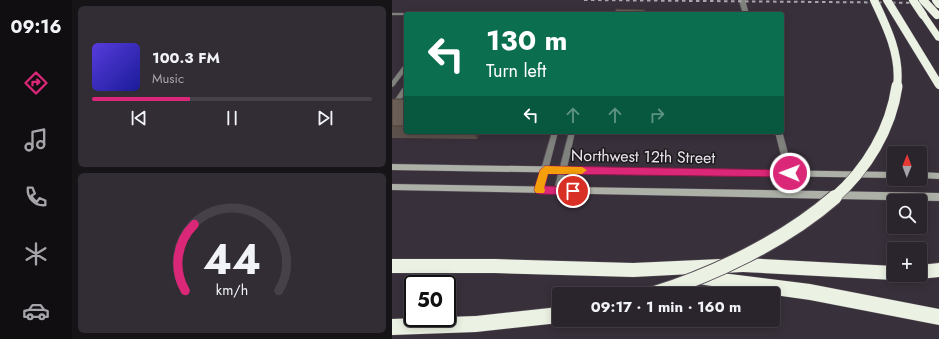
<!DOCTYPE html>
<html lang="en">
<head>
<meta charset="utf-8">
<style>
	:root { --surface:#2a242c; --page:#322c34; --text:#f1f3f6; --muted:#a5a4a9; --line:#464148; --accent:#db2777 }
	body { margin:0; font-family:Jost,sans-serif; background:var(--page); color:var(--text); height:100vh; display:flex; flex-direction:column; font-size:15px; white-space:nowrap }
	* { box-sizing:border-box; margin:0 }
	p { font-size:13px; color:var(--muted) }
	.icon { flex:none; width:22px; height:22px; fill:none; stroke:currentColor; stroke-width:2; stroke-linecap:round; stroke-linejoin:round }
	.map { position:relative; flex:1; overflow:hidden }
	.panel { display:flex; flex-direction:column; gap:6px; padding:6px; background:#171418; width:320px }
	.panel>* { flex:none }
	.top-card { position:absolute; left:12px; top:12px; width:380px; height:122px; border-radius:4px; box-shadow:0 2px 10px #0003,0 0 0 1px var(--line); background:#0b6e4f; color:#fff; overflow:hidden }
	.needle { width:26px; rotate:1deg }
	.buttons { position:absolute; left:495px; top:146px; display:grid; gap:8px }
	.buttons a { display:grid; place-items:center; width:40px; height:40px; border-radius:4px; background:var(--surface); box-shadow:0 2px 10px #0003,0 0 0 1px var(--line); font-size:20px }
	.speed { position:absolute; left:12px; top:275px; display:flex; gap:8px; font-size:20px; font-weight:700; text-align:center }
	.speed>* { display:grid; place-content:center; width:52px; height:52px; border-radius:50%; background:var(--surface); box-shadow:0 2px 10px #0003,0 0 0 1px var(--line); line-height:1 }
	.speed .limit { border:2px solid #111; border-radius:6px; background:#fff; color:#111 }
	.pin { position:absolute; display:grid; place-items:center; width:34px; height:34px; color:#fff; margin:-17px; border:2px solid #fff; border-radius:50%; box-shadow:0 1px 4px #0007 }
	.me { position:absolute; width:44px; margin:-22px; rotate:271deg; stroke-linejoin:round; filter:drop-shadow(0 0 3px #0008) }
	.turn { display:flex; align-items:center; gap:14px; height:84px; padding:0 16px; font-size:18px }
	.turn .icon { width:52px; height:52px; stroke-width:2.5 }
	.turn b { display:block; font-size:28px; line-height:34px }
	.lanes { display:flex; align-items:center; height:38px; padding:0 16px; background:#0003; justify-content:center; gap:20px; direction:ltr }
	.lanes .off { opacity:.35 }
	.panel .tile { flex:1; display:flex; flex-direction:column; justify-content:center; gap:6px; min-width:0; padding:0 14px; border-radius:6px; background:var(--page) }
	.panel .dial { align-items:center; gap:0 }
	.dial svg { height:104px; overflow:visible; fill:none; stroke:var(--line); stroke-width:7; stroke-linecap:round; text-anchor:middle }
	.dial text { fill:var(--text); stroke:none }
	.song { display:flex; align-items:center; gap:12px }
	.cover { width:48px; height:48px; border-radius:6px; background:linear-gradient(135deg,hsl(250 70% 55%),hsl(240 70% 35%)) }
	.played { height:4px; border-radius:2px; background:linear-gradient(90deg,var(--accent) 35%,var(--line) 35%) }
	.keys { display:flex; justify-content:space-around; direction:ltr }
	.trip { position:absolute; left:160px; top:287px; width:228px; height:40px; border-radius:4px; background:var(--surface); box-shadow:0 2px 10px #0003,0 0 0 1px var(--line); font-weight:700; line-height:40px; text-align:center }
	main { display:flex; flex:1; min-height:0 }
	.tab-bar { display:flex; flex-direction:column; width:72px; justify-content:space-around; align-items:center; background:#110e12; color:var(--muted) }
	.tab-bar .icon { width:28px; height:28px }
	.tab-bar .current { color:var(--accent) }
	.tab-bar b { font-size:18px; color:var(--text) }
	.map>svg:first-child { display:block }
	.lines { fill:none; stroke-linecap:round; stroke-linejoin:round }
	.service-casing { stroke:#554d57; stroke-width:1 }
	.minor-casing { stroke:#554d57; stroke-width:1 }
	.secondary-casing { stroke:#554d57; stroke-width:1 }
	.motorway-casing { stroke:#554d57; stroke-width:1 }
	.service { fill:#80837d; fill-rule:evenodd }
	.minor { fill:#80837d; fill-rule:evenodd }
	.secondary { fill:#acb0a6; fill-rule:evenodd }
	.motorway { fill:#ecf2e3; fill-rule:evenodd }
	.rail { stroke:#aba5ad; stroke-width:2; stroke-dasharray:3.5 3.5; stroke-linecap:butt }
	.motorway-bridge-far2-casing { stroke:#554d57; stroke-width:9; stroke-linecap:butt }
	.motorway-bridge-far1-casing { stroke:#554d57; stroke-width:12; stroke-linecap:butt }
	.motorway-bridge-casing { stroke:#554d57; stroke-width:16; stroke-linecap:butt }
	.motorway-bridge-far2 { stroke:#ecf2e3; stroke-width:8 }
	.motorway-bridge-far1 { stroke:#ecf2e3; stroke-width:11 }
	.motorway-bridge { stroke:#ecf2e3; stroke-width:14 }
	.wall { fill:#5d524b }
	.shaded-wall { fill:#4c423d }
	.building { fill:#6c5f57; stroke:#4c423d }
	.route { fill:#db2777; stroke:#8e194d }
	.slow { fill:#f59e0b }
	.labels { text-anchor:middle; stroke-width:3; stroke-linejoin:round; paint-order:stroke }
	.street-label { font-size:16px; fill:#ebe6ed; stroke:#1d1a1e }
</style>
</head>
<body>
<main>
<nav class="tab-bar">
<b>09:16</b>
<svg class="icon current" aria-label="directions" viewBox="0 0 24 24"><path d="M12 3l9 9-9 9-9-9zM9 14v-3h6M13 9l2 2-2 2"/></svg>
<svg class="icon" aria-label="music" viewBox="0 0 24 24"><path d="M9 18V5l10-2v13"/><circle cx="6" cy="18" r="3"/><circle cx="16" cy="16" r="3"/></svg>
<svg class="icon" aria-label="phone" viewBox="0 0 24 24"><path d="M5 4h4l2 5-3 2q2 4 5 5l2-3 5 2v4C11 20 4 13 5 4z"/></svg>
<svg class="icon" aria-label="climate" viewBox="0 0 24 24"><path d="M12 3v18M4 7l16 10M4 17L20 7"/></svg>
<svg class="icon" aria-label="car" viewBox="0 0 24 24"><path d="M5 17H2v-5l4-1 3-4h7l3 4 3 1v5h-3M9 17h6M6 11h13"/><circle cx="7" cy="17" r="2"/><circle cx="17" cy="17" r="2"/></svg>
</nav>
<section class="panel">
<div class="tile">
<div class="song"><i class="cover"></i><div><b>100.3 FM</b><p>Music</p></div></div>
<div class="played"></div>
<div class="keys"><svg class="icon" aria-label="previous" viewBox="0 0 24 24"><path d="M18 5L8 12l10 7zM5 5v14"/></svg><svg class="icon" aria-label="pause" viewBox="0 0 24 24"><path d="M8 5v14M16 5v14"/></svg><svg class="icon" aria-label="next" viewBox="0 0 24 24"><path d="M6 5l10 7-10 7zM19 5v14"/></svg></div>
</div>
<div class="tile dial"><svg viewBox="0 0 100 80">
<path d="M14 69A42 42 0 1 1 86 69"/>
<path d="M14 69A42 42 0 0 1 21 18" stroke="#db2777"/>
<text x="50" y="56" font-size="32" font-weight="700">44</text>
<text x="50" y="72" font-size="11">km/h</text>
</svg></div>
</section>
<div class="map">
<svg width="547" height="339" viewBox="0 0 547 339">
	<rect width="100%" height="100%" fill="#38303a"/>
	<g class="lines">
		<g class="service-casing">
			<path id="service" d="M0,13H44L46,14H14V15H0Z
				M14,64V70L2,86L0,87V81L12,65Z
				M14,85V92L2,111H0V104L12,86Z
				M160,132H166L151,190L150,192L147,193L144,192L143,190Z
				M177,132H183L170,190L169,192L166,193L163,192L162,190Z"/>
		</g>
		<g class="minor-casing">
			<path id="minor" d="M347,0H353L357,14H351Z
				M390,131L407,194L406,196L403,198L400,196L399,194L383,132H390Z"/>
		</g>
		<g class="secondary-casing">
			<path id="secondary" d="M0,164L502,172V178L0,170Z
				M528,172L547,173V179L528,178Z
				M0,184L547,193V201L0,190Z"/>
		</g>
		<g class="motorway-casing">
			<path id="motorway" d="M528,13H534L547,32V41L544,40L527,15Z
				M351,258L502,266V275H508L507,278L502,280L351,272L330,273L418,284L547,309V325L418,300L306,284L301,282L299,277L300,274L241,277L103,273H0V259H103L241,263Z
				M547,263V277L528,279L523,277L522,275H528V265Z
				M167,307V320H173L167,323L84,332L0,335V319L84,316Z"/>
		</g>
		<use href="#service" class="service"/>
		<use href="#minor" class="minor"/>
		<use href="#secondary" class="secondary"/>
		<use href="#motorway" class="motorway"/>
		<path class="rail" d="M192,0L547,3"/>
		<g class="motorway-bridge-far2-casing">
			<path id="motorway-bridge-far2" d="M482,0C495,27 509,56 505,87
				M495,0L547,85
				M521,0L531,15
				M531,0L545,15
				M544,0L547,4"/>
		</g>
		<g class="motorway-bridge-far1-casing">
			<path id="motorway-bridge-far1" d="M442,198C475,169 499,129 505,86"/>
		</g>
		<g class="motorway-bridge-casing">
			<path id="motorway-bridge" d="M260,294C322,275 394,240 443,197"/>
		</g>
		<use href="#motorway-bridge-far2" class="motorway-bridge-far2"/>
		<use href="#motorway-bridge-far1" class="motorway-bridge-far1"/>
		<use href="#motorway-bridge" class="motorway-bridge"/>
	</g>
	<path class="wall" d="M0,99H14V132H88L85,139L0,138Z"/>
	<path class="shaded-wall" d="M80,132H88L85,139Z"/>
	<path class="building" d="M224,9L253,10L252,14H223Z
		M79,12H176L175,14H78Z
		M0,99H14V126H0Z"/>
	<path class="route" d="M153,166L398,170L402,173L398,177L156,174L153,186L181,187L184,188L186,191L184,193L181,195L147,194L144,193L142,190L148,170Z"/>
	<path class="slow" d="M153,166L190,167L195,170L190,174H156L152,188L153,190L152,193H144L142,190L148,170Z"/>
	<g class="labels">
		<g class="street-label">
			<text transform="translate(251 156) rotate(1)" y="6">Northwest 12th Street</text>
		</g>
	</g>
</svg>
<div class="buttons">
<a><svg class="needle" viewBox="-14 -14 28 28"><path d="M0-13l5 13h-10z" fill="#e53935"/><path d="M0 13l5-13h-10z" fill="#a5a4a9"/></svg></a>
<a><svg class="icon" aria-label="search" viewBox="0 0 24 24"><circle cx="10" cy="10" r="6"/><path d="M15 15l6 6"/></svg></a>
<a>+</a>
</div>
<div class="speed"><div class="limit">50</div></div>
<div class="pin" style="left:181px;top:191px;background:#d93025"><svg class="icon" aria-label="arrive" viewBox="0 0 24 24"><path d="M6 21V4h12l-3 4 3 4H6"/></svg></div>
<svg class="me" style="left:398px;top:173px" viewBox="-20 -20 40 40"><circle r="17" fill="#db2777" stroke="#fff" stroke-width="3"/><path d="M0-11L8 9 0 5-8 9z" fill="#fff"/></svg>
<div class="trip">09:17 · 1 min · 160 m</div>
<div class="top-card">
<div class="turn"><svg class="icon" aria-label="left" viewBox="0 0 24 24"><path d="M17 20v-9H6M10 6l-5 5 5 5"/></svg><div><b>130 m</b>Turn left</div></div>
<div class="lanes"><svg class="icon" aria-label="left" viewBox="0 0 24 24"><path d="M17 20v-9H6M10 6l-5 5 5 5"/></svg><svg class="icon off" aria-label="ahead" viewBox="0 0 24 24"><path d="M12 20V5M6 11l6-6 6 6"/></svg><svg class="icon off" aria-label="ahead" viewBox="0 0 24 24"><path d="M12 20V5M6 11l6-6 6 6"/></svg><svg class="icon off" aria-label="right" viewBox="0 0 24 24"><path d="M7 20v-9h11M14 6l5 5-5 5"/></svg></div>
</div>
</div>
</main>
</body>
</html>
